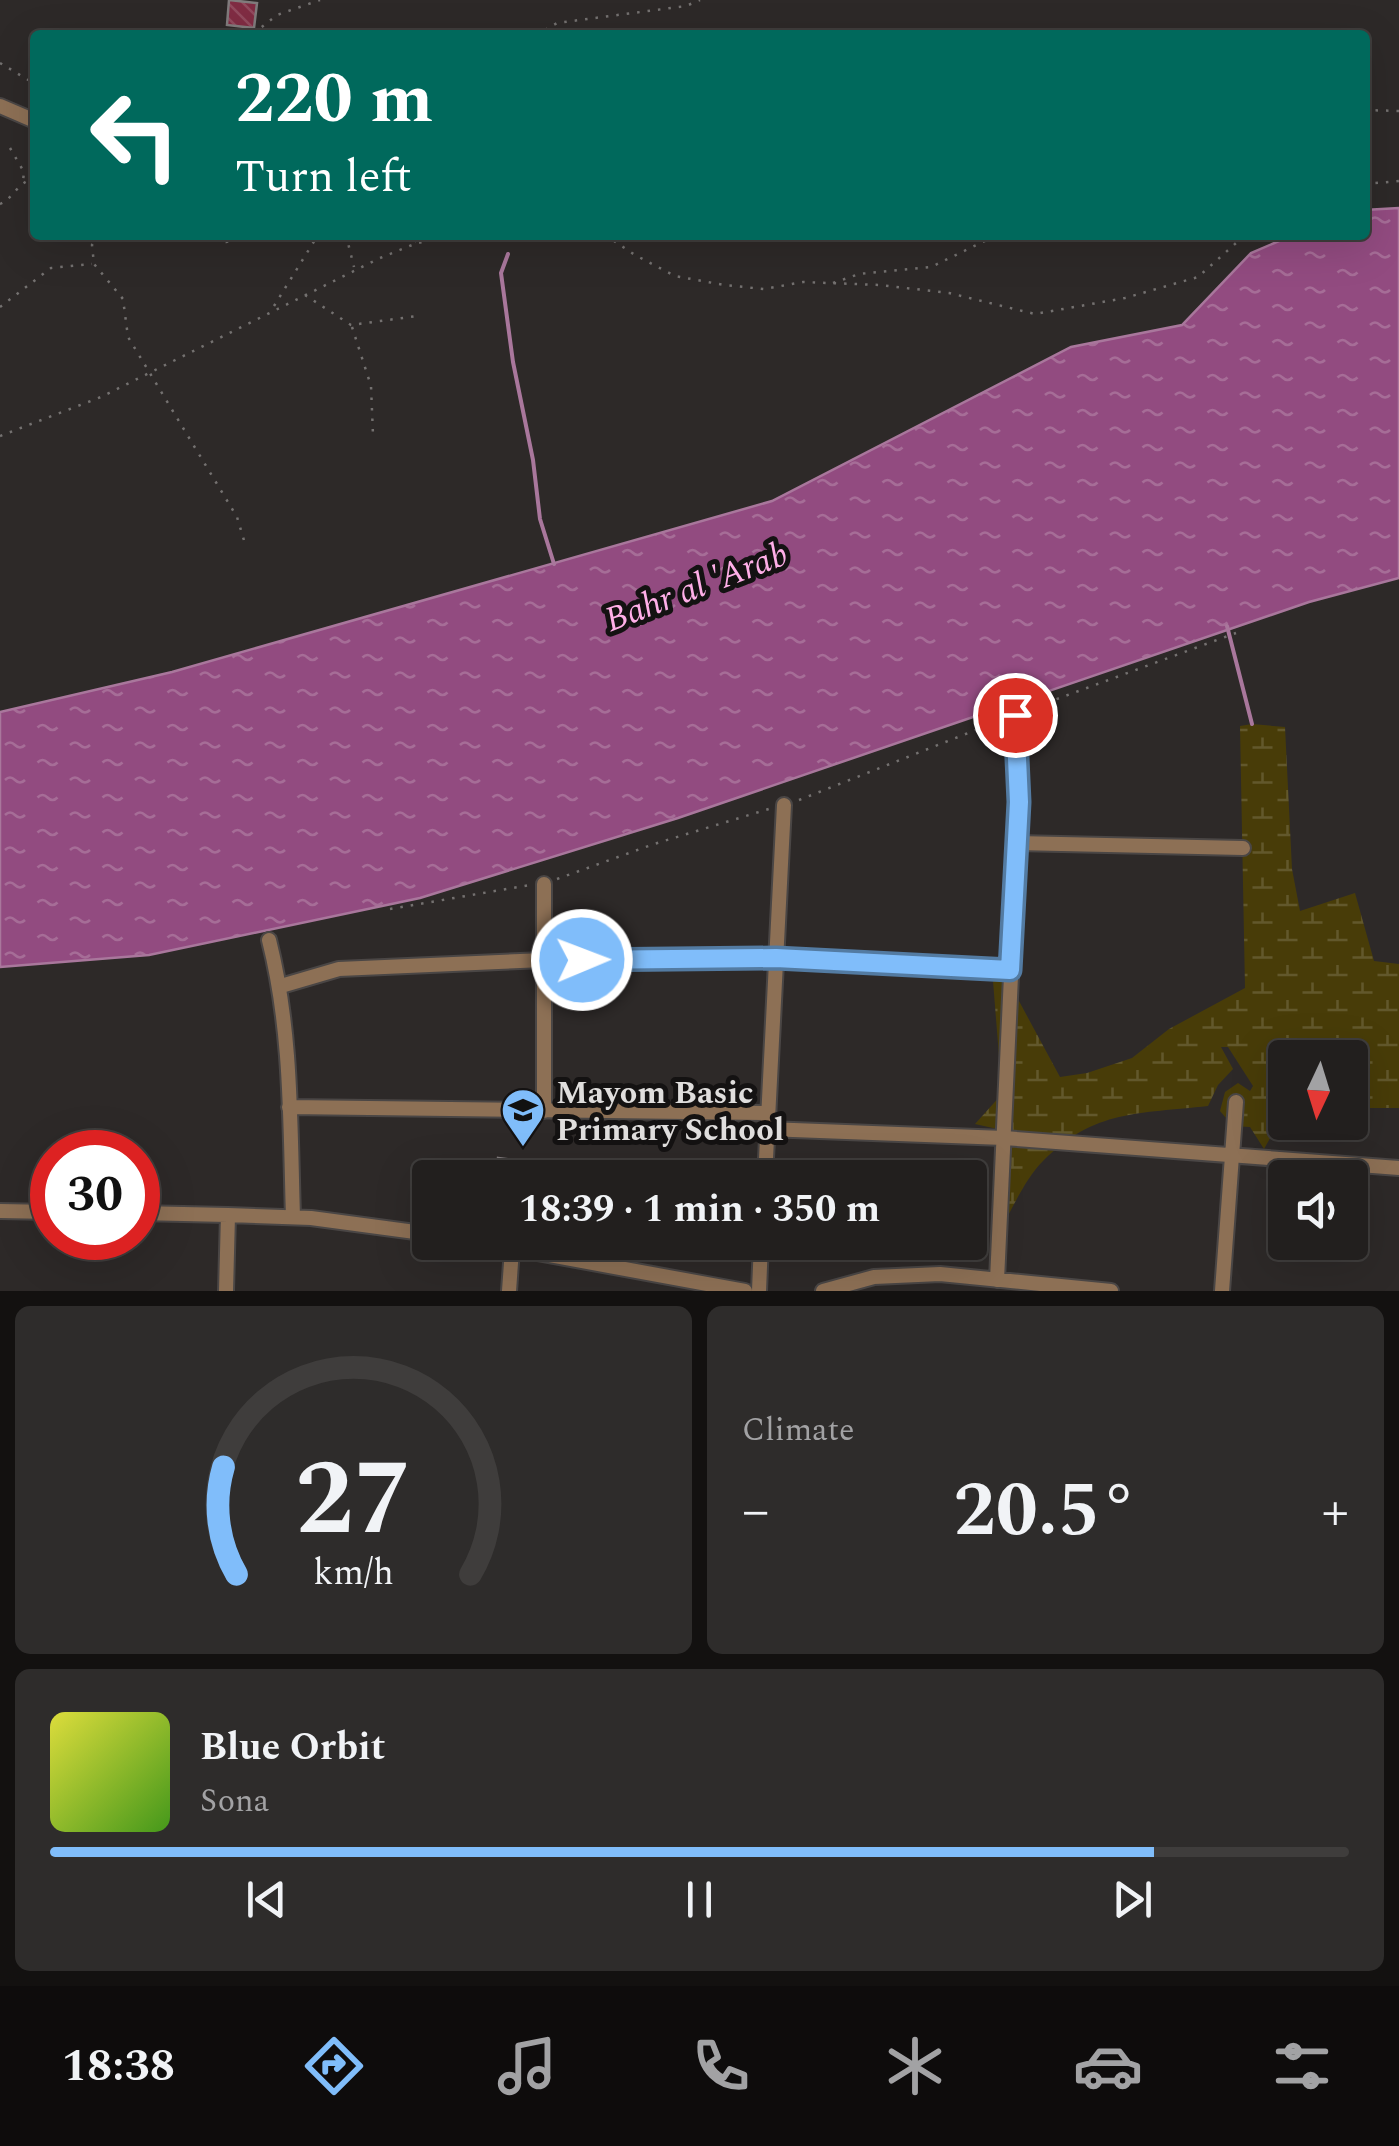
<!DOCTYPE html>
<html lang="en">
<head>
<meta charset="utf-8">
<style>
	:root { --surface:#221f1e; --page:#2e2c2b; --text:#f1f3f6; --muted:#a2a2a4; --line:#3f3d3c; --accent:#80bdfa }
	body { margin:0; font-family:Spectral,serif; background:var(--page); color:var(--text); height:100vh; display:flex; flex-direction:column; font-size:38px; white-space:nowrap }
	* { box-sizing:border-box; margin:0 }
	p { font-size:32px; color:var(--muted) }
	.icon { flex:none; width:55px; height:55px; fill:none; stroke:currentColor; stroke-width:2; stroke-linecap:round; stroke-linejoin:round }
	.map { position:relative; height:1291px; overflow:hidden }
	.drawer { display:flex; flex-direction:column; gap:15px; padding:15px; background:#131110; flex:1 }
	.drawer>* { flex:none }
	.guide { position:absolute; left:30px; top:30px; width:1340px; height:210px; border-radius:10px; box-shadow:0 10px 40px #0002,0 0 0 2px var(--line); background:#00695c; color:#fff; overflow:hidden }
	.needle { width:65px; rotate:184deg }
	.fabs { position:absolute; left:1268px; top:1040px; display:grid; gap:20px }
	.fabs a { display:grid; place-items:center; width:100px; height:100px; border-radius:10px; background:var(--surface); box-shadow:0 10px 40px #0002,0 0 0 2px var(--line); font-size:50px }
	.speed { position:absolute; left:30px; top:1130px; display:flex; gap:20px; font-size:50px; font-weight:700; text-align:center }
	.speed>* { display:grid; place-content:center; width:130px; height:130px; border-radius:50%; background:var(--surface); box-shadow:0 10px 40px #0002,0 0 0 2px var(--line); line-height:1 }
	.speed .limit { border:15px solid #d22; background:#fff; color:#111 }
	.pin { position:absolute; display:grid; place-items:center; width:85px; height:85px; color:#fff; margin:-42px; border:5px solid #fff; border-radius:50%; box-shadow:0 2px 10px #0007 }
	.me { position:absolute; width:110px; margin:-55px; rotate:89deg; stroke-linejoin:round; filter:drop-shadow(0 0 8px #0008) }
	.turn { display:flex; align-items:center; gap:35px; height:210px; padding:0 40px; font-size:45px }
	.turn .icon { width:130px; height:130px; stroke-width:2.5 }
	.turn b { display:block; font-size:70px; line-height:85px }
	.big { font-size:75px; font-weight:700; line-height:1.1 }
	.drawer .card { flex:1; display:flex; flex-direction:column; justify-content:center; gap:15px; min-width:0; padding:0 35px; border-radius:15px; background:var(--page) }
	.drawer .dial { align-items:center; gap:0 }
	.dial svg { height:260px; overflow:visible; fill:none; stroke:var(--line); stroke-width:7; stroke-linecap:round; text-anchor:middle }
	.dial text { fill:var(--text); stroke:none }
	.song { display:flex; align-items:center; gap:30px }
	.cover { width:120px; height:120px; border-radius:15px; background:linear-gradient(135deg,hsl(60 70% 55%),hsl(100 70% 35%)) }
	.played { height:10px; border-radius:5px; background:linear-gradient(90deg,var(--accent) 85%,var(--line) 85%) }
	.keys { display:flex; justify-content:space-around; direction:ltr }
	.heat { display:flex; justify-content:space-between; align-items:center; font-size:55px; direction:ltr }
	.drawer .tiles { flex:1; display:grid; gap:15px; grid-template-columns:1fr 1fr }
	.card:last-child { grid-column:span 2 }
	.trip { position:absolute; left:412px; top:1160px; width:575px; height:100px; border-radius:10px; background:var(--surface); box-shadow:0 10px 40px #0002,0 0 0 2px var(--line); font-weight:700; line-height:100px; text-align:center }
	.tab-bar { display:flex; height:160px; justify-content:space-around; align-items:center; background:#0e0c0c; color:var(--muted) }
	.tab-bar .icon { width:70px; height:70px }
	.tab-bar .active { color:var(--accent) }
	.tab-bar b { font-size:45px; color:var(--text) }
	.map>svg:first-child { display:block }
	.wetland { fill:url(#wetland-marsh) }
	.water { fill:url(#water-ripples); stroke:#a9779c; stroke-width:2.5 }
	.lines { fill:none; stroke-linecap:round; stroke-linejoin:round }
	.stream { stroke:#a9779c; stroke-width:4 }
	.building { fill:url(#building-back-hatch); stroke:#807b7c; stroke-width:2.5 }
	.minor-casing { stroke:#4a4645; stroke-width:18 }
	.path { stroke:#747170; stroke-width:2.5; stroke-dasharray:2.5 8; stroke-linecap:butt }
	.minor { stroke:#8d7055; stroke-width:14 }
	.route-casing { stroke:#537ba2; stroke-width:25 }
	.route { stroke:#80bdfa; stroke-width:18 }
	.labels { text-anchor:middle; stroke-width:10; stroke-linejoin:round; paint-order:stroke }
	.poi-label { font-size:32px; font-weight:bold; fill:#e0dedd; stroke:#141212; text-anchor:start }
	.water-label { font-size:35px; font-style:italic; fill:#ffafe8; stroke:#141212 }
</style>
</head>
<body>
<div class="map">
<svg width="1399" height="1291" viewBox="0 0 1399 1291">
	<defs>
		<pattern id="wetland-marsh" width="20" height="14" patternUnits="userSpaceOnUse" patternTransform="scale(2.5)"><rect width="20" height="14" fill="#483c08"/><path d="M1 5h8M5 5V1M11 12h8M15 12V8" fill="none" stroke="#62582c"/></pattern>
		<pattern id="water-ripples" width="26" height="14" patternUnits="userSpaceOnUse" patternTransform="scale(2.5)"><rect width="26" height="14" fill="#924b80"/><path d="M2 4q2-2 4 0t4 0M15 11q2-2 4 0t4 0" fill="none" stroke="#a66d97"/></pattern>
		<pattern id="building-back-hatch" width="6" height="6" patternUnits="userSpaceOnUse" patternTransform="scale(2.5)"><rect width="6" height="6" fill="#802c43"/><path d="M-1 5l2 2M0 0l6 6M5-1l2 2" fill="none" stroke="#924a5e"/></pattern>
	</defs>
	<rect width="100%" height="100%" fill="#2d2928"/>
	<path class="wetland" d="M1252,724L1285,727L1292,869L1300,911L1355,893L1374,961L1399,964V1108H1350V1058H1285V1122L1294,1123L1278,1124L1264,1149L1250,1127L1233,1126L1220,1111L1225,1092L1238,1083L1250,1091L1253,1086L1228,1047H1221L1233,1069L1218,1085L1208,1106C1139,1114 1095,1109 1043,1161C1024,1180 1011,1212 998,1234L994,1178L1002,1130L975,1124L1002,1094L992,968L1023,955L1013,990L1060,1077L1087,1073L1132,1058L1169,1029L1245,988L1240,726Z"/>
	<path class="water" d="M1399,208V578L1309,602L678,818L420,898L149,955L0,967V712L172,672L772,501L1071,347L1182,325L1251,253L1293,235H1365V210Z"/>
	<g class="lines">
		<path class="stream" d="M508,254L501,273L513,362L533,460L540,519L554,564
			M1227,626L1252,724"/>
	</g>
	<path class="building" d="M229,0L257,3L254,28L227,25Z
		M498,1158L562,1166L561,1178L496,1172Z"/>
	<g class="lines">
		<g class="minor-casing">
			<path id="minor" d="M0,106L35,121
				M1016,843L1243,848
				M544,884V1111
				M269,940C292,1031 290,1124 293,1217
				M281,986L339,969L544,960L776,958L1010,971
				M289,1107L768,1113
				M767,1129L1004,1138L1399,1168
				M765,1178L784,805
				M0,1211L52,1212
				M138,1213L228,1215L226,1291
				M228,1215L311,1218L430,1234
				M478,1242L745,1291
				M997,1280L1019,802L1015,715
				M509,1291L512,1249
				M759,1291L761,1242
				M823,1291L874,1277L940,1274L1111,1291
				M1222,1291L1236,1102"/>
		</g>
		<path class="path" d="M243,35L254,33L277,15L320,0
			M536,35L557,23L686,6L700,0
			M0,63L35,84
			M1365,110L1399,111
			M10,148L24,172L23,181
			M1365,184L1399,181
			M0,204C14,198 19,180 35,179
			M98,235L92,245L94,264L123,299L128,337L237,517L246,547
			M195,235L226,242L264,235
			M346,235L354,267
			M396,235L416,242
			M605,235L635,255L675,276L724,285L764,289L803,282L880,285L949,293L1035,314L1125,298L1198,277L1245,235
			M833,283L859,274L931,267L997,235
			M305,295L351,325L417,316
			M274,306L318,235
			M0,307L51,268L92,264
			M352,327L371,386L373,435
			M0,436L101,397L380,258L417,243L464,235
			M1027,710L1236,633
			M799,800L1001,720
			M557,879L654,844L772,808
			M390,909L530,885"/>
		<use href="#minor" class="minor"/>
	</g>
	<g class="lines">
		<g class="route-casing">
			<path id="route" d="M582,960L776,958L1010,970L1019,802L1015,715"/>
		</g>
		<use href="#route" class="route"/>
	</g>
	<defs>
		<g id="school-pin" transform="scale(2.25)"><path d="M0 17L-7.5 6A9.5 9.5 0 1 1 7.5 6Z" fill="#80bdfa" stroke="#141212"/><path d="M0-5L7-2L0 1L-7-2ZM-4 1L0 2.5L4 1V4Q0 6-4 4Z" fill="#111"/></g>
	</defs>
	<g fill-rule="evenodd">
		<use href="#school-pin" x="523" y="1110"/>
	</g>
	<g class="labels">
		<g class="poi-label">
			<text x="556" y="1103">Mayom Basic<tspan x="556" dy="37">Primary School</tspan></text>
		</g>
		<g class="water-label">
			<text transform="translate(696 586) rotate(-21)" y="12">Bahr al 'Arab</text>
		</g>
	</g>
</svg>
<div class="fabs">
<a><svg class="needle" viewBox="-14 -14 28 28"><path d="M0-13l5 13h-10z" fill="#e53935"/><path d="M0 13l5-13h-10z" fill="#a2a2a4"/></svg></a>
<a><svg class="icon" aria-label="sound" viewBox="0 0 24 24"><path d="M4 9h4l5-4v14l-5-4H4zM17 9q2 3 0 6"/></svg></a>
</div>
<div class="speed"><div class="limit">30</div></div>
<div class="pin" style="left:1015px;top:715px;background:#d93025"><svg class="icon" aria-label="arrive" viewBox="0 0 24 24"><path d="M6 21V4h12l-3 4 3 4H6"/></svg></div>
<svg class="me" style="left:582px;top:960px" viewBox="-20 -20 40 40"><circle r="17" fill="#80bdfa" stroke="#fff" stroke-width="3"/><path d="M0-11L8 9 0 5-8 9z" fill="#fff"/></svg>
<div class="trip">18:39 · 1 min · 350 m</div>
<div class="guide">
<div class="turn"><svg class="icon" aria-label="left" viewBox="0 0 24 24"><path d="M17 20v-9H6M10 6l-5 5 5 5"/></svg><div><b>220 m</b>Turn left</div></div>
</div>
</div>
<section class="drawer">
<div class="tiles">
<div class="card dial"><svg viewBox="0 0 100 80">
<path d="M14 69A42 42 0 1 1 86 69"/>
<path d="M14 69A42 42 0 0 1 10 36" stroke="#80bdfa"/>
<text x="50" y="56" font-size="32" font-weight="700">27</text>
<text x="50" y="72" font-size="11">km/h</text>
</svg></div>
<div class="card"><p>Climate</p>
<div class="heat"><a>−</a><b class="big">20.5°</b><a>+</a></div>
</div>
<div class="card">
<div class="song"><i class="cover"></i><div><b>Blue Orbit</b><p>Sona</p></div></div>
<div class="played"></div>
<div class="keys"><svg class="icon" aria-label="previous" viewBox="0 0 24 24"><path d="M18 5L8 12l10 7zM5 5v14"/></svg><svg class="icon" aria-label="pause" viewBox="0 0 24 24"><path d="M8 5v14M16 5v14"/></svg><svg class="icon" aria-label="next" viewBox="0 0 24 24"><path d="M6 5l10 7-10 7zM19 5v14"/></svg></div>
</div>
</div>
</section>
<nav class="tab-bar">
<b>18:38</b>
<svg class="icon active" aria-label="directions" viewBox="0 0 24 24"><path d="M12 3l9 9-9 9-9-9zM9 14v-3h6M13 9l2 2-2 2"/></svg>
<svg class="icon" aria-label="music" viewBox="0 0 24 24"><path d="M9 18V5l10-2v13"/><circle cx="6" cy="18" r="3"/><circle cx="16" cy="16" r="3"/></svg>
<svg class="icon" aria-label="phone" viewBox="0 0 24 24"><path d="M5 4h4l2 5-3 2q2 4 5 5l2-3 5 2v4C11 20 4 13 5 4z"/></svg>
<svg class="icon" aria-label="climate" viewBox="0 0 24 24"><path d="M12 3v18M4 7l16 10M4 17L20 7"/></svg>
<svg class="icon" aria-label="car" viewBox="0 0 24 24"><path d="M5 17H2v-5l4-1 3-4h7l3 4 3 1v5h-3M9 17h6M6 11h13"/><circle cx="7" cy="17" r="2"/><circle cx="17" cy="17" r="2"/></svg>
<svg class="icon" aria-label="filters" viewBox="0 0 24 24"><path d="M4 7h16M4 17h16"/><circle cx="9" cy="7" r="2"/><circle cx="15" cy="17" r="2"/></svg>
</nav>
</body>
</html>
